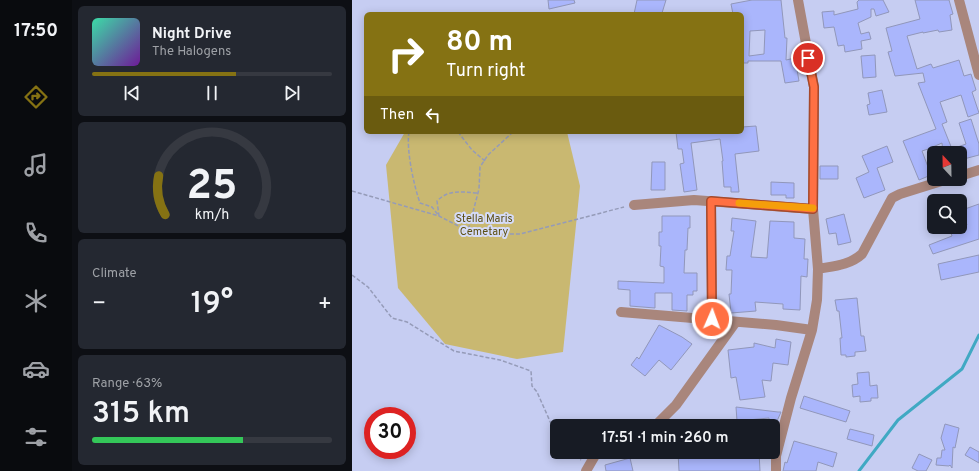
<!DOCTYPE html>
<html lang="en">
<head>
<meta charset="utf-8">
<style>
	:root { --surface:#171b24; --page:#242831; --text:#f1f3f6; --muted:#9ea1a6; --line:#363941; --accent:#857213 }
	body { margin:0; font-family:Overpass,sans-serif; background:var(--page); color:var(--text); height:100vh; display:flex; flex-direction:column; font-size:15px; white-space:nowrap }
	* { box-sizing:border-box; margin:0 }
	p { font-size:13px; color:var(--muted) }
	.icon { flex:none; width:22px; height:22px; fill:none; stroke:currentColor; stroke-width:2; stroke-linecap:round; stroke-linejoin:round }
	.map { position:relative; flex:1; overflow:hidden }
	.side { display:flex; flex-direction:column; gap:6px; padding:6px; background:#0d0f14; width:280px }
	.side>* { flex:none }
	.top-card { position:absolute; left:12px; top:12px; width:380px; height:122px; border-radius:6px; box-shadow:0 2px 10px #0003; background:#857213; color:#fff; overflow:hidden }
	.needle { width:26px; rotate:338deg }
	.controls { position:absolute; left:575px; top:146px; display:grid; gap:8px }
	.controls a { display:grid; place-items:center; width:40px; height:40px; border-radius:6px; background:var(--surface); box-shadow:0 2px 10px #0003; font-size:20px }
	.speed { position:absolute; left:12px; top:407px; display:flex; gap:8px; font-size:20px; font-weight:700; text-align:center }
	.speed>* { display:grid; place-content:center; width:52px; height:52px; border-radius:50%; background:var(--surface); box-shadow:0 2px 10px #0003; line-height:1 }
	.speed .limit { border:6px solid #d22; background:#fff; color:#111 }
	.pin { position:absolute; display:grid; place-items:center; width:34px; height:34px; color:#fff; margin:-17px; border:2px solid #fff; border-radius:50%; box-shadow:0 1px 4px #0007 }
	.me { position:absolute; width:44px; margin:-22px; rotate:2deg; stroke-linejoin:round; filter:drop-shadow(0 0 3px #0008) }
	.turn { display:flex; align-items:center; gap:14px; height:84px; padding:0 16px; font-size:18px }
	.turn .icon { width:52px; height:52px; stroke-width:2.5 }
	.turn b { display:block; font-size:28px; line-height:34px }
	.then { display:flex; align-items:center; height:38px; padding:0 16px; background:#0003; gap:8px; font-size:15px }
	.big { font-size:30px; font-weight:600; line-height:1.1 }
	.side .tile { flex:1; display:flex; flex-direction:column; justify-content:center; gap:6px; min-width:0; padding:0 14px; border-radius:6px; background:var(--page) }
	.side .dial { align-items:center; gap:0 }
	.dial svg { height:104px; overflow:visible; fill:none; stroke:var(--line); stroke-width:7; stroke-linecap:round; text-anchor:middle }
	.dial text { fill:var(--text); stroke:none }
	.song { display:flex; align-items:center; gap:12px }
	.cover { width:48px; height:48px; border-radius:6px; background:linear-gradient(135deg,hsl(160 70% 55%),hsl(280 70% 35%)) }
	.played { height:4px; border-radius:2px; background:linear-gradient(90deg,var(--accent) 60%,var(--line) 60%) }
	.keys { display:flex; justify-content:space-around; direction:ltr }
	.heat { display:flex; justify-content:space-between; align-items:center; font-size:22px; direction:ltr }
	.charge { height:6px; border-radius:3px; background:linear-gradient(90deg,#34c759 63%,var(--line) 0) }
	.trip { position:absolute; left:198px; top:419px; width:230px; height:40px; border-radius:6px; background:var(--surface); box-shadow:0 2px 10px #0003; font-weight:600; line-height:40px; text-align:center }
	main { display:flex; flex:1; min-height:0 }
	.tab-bar { display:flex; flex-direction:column; width:72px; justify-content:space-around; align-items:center; background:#090b0e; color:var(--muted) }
	.tab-bar .icon { width:28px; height:28px }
	.tab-bar .on { color:var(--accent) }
	.tab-bar b { font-size:18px; color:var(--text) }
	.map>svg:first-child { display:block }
	.green { fill:#c9b871 }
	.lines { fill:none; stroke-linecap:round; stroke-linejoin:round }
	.stream { stroke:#40a9c3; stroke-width:3 }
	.building { fill:#aab6fc; stroke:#9197ba; fill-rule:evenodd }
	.path { stroke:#959bb8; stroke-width:1.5; stroke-dasharray:4 2; stroke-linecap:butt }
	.minor { stroke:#a9867c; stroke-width:10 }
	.route-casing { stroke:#a6492c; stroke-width:10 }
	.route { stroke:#ff7043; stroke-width:7 }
	.slow { stroke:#f59e0b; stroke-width:7 }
	.labels { text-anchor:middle; stroke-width:4; stroke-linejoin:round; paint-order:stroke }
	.park-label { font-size:11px; fill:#5c4f13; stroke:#d5dbf8 }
</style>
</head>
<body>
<main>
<nav class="tab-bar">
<b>17:50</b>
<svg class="icon on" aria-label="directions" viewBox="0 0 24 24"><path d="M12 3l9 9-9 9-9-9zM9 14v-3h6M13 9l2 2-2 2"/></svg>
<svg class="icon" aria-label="music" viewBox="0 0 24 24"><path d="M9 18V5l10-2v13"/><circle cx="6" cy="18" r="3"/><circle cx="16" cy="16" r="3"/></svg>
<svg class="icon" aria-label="phone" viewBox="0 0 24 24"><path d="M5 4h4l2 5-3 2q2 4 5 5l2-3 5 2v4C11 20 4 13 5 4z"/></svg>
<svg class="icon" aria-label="climate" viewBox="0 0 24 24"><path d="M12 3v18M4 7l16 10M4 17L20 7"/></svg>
<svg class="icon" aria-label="car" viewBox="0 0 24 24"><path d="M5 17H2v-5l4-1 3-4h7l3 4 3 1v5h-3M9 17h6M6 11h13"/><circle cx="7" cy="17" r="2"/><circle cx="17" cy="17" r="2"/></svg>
<svg class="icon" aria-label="filters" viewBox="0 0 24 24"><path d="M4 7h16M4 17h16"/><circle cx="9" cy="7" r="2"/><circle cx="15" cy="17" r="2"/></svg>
</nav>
<section class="side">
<div class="tile">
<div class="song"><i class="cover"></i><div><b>Night Drive</b><p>The Halogens</p></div></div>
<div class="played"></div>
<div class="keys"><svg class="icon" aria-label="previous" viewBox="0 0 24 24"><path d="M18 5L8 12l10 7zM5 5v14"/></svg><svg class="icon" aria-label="pause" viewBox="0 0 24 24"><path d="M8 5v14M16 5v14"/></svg><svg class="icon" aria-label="next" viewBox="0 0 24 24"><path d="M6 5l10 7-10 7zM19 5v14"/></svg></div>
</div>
<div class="tile dial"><svg viewBox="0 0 100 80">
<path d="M14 69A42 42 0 1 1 86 69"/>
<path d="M14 69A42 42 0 0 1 9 39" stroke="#857213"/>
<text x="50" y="56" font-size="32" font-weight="700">25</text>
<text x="50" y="72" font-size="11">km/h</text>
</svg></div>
<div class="tile"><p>Climate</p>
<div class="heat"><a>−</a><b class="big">19°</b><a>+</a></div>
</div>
<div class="tile"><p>Range · 63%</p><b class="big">315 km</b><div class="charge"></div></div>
</section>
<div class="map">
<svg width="627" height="471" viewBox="0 0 627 471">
	<rect width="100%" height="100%" fill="#c6cdf2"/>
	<path class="green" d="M53,132H215L228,186L211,352L165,359L93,344L46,288L34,165Z"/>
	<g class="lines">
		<path class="stream" d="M507,471L546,420L610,369L627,335"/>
	</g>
	<path class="building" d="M196,0H222L223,3L197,9Z
		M285,0H314L310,13L282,14Z
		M400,0H429L433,38H435L434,60L443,58L447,81L433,83L429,61H396V63H390V14H381L379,4ZM413,30L412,54L397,56L398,31Z
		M507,0H531L537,12L524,16L522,9H519V17L506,23L509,34L517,32L519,39L509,41L510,49L493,52L492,45L486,46L482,27L472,28L470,12L482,11V15L506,9L505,2Z
		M563,0H597L601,14L598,15L600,30L587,32L586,30L571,33V32L555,36L565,69L579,64L581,68L607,60L612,76L619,74L624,90L620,92L627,113L616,117L609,95L588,102L595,122L590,124L600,149L614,144L607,123L619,119L627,144V155L608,160V153H591L590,143L576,149L570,151L579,175L567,180L551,141L584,129L566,83L573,82L571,73L543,76L536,52L540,51L534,28L568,19Z
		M523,55L524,77L511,78L509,56Z
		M530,90L535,112L517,115L515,105L518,104L516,93Z
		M404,126L407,151L383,154L387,192H379V187H372L370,161H371L368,139L339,143L345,190L332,192L328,164L332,163L330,149H326L324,132H390V127Z
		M535,146L541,162L525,168L533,190L512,198L504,178L517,172L510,156Z
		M300,162H313V190H299Z
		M468,166H486V179H468Z
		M419,182L442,183V198H434V195H419Z
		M627,204V239L581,254L577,245L600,236L598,230L615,225L610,210Z
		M492,214L499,242L486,245L484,233L477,234L474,219Z
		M310,216H338V228H336L335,250H333L332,273H345V291H341V295H335V311L320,310V293H303V308L278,306V290L266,289V281L312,283V267L308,266L309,246H307V232H310Z
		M380,218L404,221L399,257L415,258L418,221L442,222V238L453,239L452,259H456L455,277L449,276L448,310L431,309V304L403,302L404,311L379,313L377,294H379L380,270H374L375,256H378L382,231H379Z
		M627,255V272L589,280L586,264Z
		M505,298L509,336H512L514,351L503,352V356L494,357V355H489L488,338H490L487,311H485L483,300Z
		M307,325L330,337L340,344L319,370L307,360L293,376L279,365L285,357L287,359Z
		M424,339L439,342L436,365L421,363L419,381L410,380L413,397L388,400L384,377L379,378L376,350L402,347V343L423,348Z
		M517,372L518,386L525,385L526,398H519V401L508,402V396L501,397L500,385L506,384L505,373Z
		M452,396L498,411L494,422L448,408Z
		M384,407L426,412H429L425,421H417V418L385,421Z
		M593,424L607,428L603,448L601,447L600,468L598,465L597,466L584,465L585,458H589L590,450H593L589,438Z
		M498,429L522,435L520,446L495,439Z
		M442,441L485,453L481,467L466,462L464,471H431L433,462L435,463Z
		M618,447L627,452V463L613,455Z
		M326,452H407L408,471H327Z
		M567,454L580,460L574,471H566L560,468Z
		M278,458L281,471H254L253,465Z"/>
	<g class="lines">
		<path class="path" d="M57,132C54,150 62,186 68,203L80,207L87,216L85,201C97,189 109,192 125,193
			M106,132L120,150L133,161
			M161,132L136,155L128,167L127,189L116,231L137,234H168L272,207
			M0,191L87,216L116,231
			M0,275L16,287L40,318L55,322L102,351L148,360L179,371L180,386L185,392L205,437
			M219,452L229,460"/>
		<path class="minor" d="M607,0L627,75
			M608,176L627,170
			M359,201L360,319
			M282,205L342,200L461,209
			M466,269C482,266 498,265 510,254L540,198L548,194L596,179
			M269,312L424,325L460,330
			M303,426L324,405L383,323
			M234,471L245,452
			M424,471V456L439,398L460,330L465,300L466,269L461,209L462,87L446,0"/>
	</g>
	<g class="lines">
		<g class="route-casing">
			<path id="route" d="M360,319L359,201L461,209L462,87L456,58"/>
		</g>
		<use href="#route" class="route"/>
		<path class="slow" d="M387,203L461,208"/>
	</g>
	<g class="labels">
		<g class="park-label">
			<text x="132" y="222">Stella Maris<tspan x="132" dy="13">Cemetary</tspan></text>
		</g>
	</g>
</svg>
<div class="controls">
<a><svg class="needle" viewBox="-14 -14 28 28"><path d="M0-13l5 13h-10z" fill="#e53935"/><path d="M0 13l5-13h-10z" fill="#9ea1a6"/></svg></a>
<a><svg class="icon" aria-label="search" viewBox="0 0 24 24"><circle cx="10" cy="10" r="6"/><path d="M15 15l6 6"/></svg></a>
</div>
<div class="speed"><div class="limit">30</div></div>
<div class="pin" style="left:456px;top:58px;background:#d93025"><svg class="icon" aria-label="arrive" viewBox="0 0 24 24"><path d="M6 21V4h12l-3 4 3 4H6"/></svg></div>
<svg class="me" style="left:360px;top:319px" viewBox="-20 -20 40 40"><circle r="17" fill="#ff7043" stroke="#fff" stroke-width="3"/><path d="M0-11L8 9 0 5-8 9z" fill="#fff"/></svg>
<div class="trip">17:51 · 1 min · 260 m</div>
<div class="top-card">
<div class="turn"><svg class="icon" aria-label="right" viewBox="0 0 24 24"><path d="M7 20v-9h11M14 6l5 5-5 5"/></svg><div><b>80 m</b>Turn right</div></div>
<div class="then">Then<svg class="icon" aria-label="left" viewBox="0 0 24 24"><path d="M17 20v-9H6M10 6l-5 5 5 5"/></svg></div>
</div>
</div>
</main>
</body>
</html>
